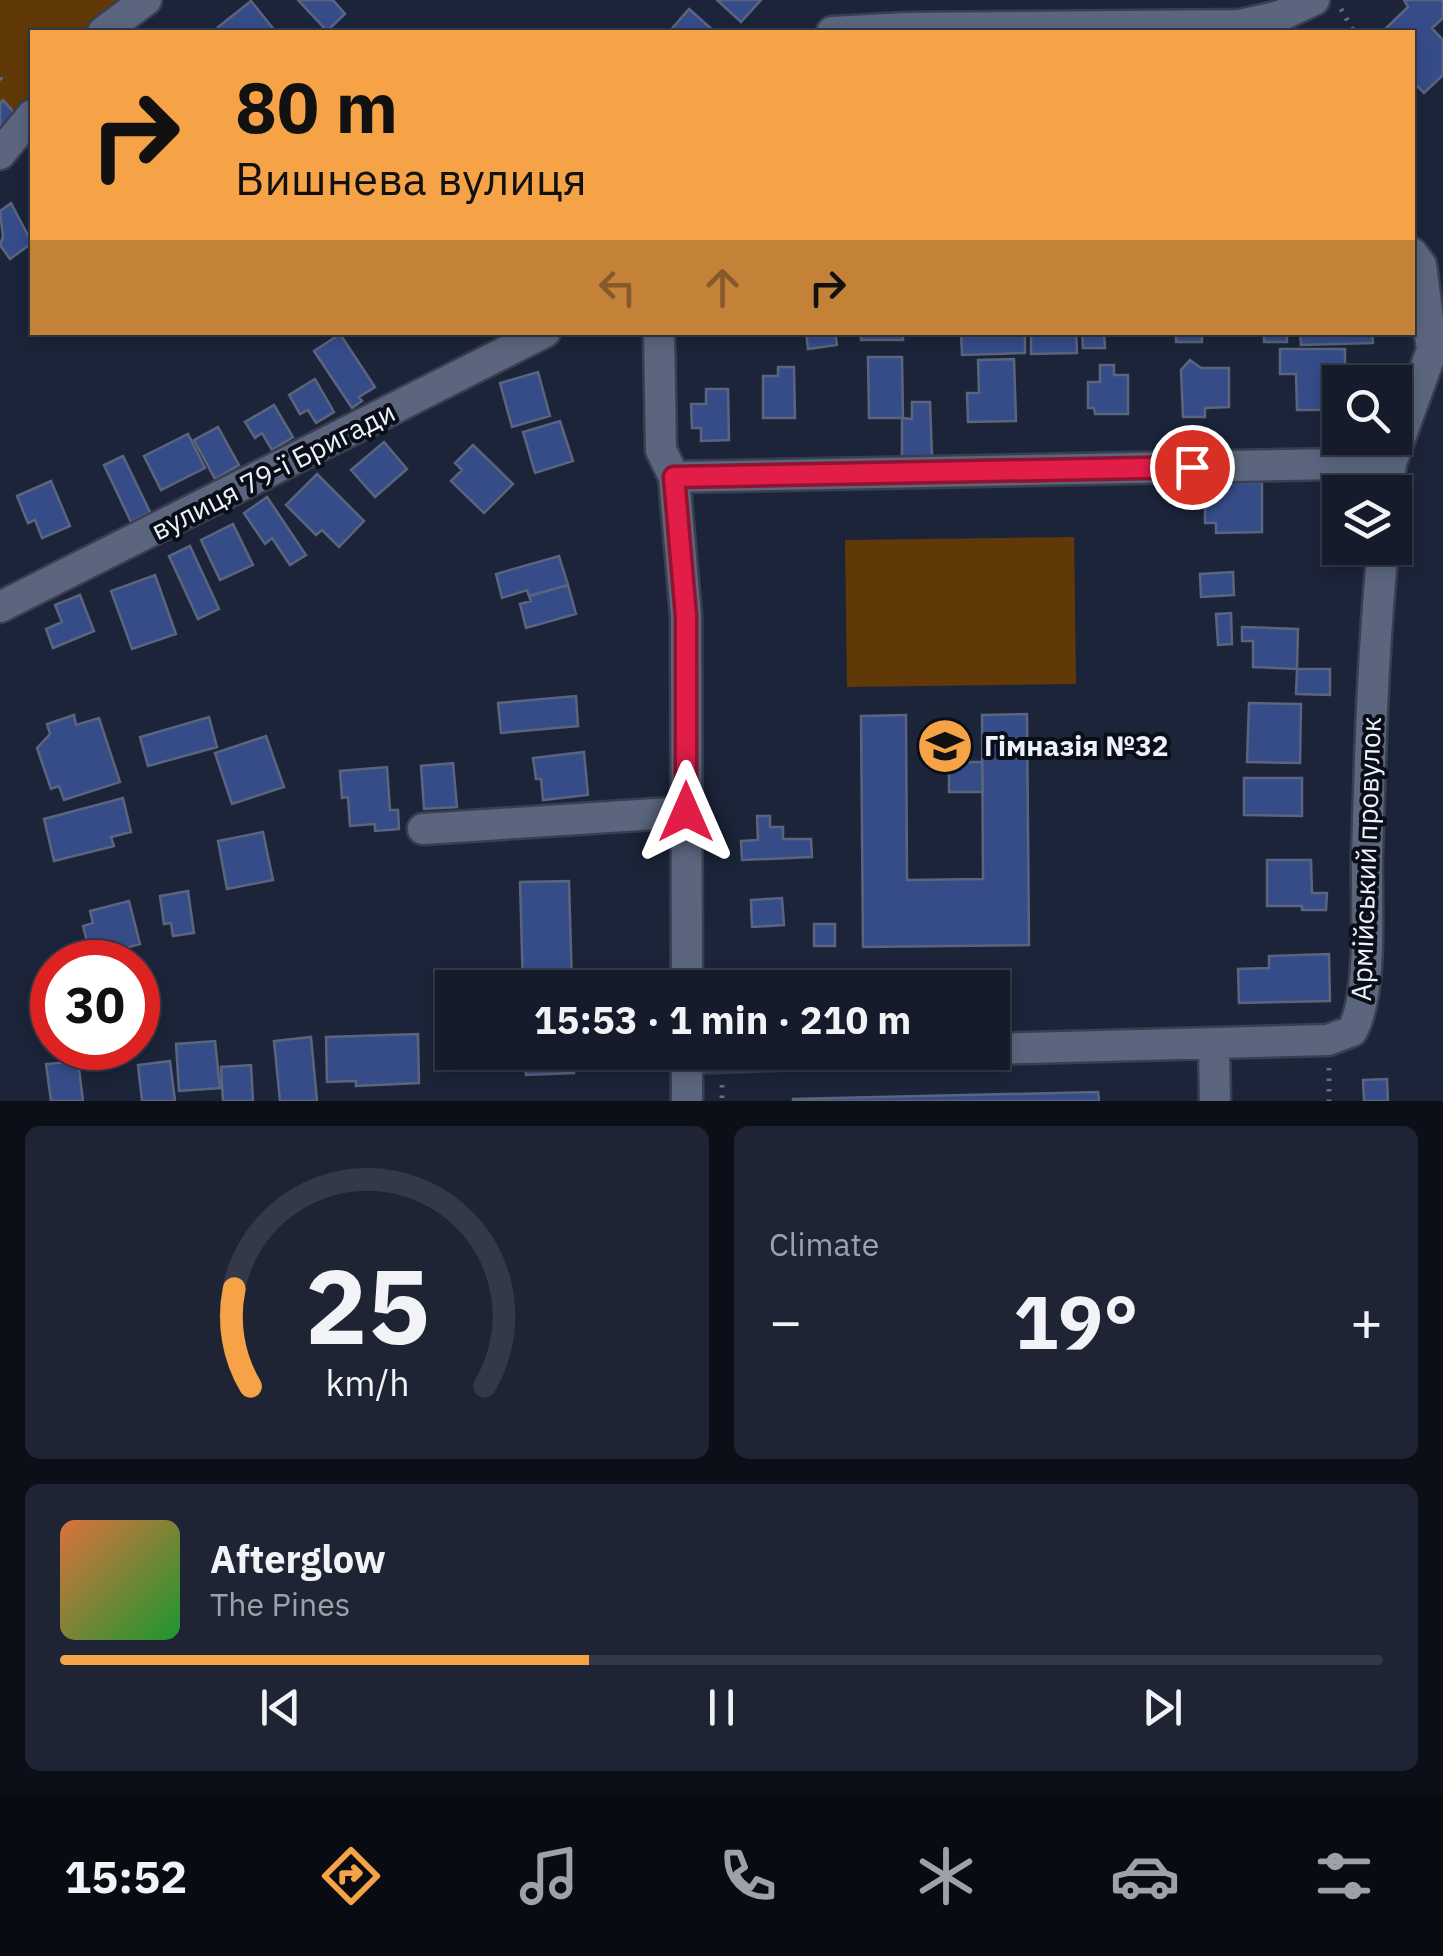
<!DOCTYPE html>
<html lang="en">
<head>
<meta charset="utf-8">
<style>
	:root { --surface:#151b2b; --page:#1e2433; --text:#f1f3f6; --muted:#9da1a9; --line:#343947; --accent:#f6a247 }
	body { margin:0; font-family:"IBM Plex Sans",sans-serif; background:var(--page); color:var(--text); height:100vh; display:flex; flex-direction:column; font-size:38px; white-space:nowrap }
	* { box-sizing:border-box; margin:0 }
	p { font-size:32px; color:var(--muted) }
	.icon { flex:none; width:55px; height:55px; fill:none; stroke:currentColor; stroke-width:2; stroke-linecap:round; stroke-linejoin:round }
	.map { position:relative; height:1101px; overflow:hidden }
	.sheet { display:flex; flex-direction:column; gap:25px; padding:25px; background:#0c0f18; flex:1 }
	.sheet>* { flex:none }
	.guide { position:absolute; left:30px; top:30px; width:1385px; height:305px; border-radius:0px; box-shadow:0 5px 15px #0003,0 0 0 2px var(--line); background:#f6a247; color:#111; overflow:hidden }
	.buttons { position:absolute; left:1322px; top:365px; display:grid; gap:20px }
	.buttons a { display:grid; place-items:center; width:90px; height:90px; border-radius:0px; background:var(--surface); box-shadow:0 5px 15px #0003,0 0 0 2px var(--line); font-size:50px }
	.speed { position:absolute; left:30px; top:940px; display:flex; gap:20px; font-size:50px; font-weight:700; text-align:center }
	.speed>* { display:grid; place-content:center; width:130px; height:130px; border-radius:50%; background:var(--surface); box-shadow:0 5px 15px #0003,0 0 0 2px var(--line); line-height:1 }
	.speed .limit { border:15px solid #d22; background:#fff; color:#111 }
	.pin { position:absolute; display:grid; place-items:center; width:85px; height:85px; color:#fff; margin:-42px; border:5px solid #fff; border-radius:50%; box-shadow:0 2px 10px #0007 }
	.me { position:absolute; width:110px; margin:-55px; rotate:0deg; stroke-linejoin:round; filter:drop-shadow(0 0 8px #0008) }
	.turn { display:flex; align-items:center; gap:35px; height:210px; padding:0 40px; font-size:45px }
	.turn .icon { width:130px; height:130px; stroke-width:2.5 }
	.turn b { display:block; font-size:70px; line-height:85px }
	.lanes { display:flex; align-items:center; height:95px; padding:0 40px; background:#0003; justify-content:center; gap:50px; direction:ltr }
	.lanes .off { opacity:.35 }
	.big { font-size:75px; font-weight:700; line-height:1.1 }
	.sheet .widget { flex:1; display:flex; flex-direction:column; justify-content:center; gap:15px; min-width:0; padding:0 35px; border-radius:15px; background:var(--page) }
	.sheet .dial { align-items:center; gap:0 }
	.dial svg { height:260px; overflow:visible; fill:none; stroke:var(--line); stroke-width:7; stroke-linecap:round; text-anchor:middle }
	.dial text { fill:var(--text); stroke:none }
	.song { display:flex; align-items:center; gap:30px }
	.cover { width:120px; height:120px; border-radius:15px; background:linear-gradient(135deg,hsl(20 70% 55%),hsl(130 70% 35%)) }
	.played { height:10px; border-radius:5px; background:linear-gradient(90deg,var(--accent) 40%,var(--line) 40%) }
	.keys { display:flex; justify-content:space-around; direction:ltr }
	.heat { display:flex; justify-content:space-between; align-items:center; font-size:55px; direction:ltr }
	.sheet .tiles { flex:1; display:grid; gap:25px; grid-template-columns:1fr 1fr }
	.widget:last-child { grid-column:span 2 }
	.trip { position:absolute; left:435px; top:970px; width:575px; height:100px; border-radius:0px; background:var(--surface); box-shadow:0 5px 15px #0003,0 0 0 2px var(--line); font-weight:700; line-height:100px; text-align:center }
	.tab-bar { display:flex; height:160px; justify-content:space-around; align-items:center; background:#080b11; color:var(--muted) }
	.tab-bar .icon { width:70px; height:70px }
	.tab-bar .current { color:var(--accent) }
	.tab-bar b { font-size:45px; color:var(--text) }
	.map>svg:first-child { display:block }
	.green { fill:#613908 }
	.building { fill:#364c89; stroke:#5a657d; stroke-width:2.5 }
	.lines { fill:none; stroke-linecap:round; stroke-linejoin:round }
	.minor-casing { stroke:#393f50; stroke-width:35 }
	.path { stroke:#666d7f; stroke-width:5; stroke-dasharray:2.5 8; stroke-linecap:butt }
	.minor { stroke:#5b667e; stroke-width:30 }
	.route-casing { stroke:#92132f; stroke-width:25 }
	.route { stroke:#e11d48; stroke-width:18 }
	.labels { text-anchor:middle; stroke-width:8; stroke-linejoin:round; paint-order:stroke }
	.street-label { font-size:28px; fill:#ecf1fc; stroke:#0a0e17 }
	.poi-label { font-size:28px; font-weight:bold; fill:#ecf1fc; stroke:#0a0e17; text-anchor:start }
</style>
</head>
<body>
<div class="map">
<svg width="1443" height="1101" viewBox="0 0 1443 1101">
	<rect width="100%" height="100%" fill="#1c2439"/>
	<path class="green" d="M0,0H124L96,20L85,32H32V93L0,131Z
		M1074,537L1076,684L847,687L845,540Z"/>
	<path class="building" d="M298,0H333L345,14L327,31Z
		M717,0H761L741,22Z
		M1404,0H1443V18L1432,28L1443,40V75L1424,93L1412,81V32H1382L1408,7Z
		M251,1L276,32H223L218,27Z
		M689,9L715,32H669Z
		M3,100L17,116L0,131V103Z
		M11,203L32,243L10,259L0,245L3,237L0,211Z
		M806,332H835L837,345L808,349Z
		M861,332H903V340H861Z
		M961,332H1025V353L962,355Z
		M1031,332H1076L1077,353L1031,354Z
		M1082,332H1104L1105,348H1083Z
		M1176,332H1202V342H1176Z
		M1264,332H1287V342H1264Z
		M1300,332H1372L1373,343L1301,345Z
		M340,334L375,387L359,397L362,401L352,408L314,351Z
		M1280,349H1345V382H1340V410H1297L1296,374H1280Z
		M868,357H902L903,418H869Z
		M1014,359L1016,421L968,422L967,393H979L978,360Z
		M1190,360L1201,368H1229V407L1205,408V417H1183L1181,370Z
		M1100,365H1114V375H1128V414H1095L1094,408H1088V382H1100Z
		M778,367H794L795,418H763V376H778Z
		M538,372L550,416L512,427L500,383Z
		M315,379L334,412L316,423L308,410L300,414L289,395Z
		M706,389H728L729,440L701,441V428H692L691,404H706Z
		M912,402H930L932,456L902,457V418L912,419Z
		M274,405L293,437L272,450L262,433L255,438L245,422Z
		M560,421L573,461L535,473L523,432Z
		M218,427L239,465L215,479L194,440Z
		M188,434L205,468L161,490L144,456Z
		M384,442L407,469L375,497L351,470Z
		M473,445L513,484L484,513L451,481L462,470L455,463Z
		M123,456L150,512L131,522L104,465Z
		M317,474L364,521L339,547L322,530L316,535L286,505Z
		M51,481L70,526L42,538L35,520L28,523L17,496Z
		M1262,482V532L1216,533V523H1205V483Z
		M267,497L306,555L290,565L272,538L265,544L244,513Z
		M233,524L253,565L220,580L201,540Z
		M190,546L219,609L198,619L169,556Z
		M559,556L568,585L529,596L527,590L502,598L496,574Z
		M1233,572L1234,595L1201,597L1200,574Z
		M155,575L176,634L132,649L111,591Z
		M568,585L576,614L526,628L520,604L531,601L529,596Z
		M80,595L94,631L53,648L46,629L62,622L55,605Z
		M1231,613L1232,644L1218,645L1216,614Z
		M1242,627L1298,629L1297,669L1253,667V641H1242Z
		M1297,669H1330V695L1296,694Z
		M576,696L578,726L501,733L498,703Z
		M1249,703L1301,704L1300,763L1247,762Z
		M1027,714L1029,945L863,947L861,716L906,715L907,880L983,879L982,715Z
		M74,715L76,725L99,718L120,782L64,800L59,786L51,789L37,748L50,734L47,724Z
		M209,717L217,747L148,766L140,737Z
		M266,736L284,787L232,804L215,753Z
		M584,752L588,795L543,800L541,779H536L533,758Z
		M949,762H982L983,792H949Z
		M453,763L457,807L424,809L421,766Z
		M387,767L390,810H398L399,829L375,831V824L350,826L348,797L342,798L340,771Z
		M1244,778H1302V816L1244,815Z
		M123,798L131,832L111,837L114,846L54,861L44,819Z
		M757,816H770V827H783V839H811L812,857L742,860L741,841L758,840Z
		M263,832L273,880L227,889L218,841Z
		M1267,860H1311L1312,893H1327L1326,910H1302V906H1267Z
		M569,881L572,988H523L520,882Z
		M188,891L194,933L173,936L171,923L164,924L160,896Z
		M782,898L784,925L752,927L751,900Z
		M129,901L140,944L91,957L83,926L93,923L90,911Z
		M814,924H835V946H814Z
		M1329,954L1330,1001L1239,1003L1238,969L1269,968V956Z
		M418,1034L419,1083L356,1086V1081L327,1082L326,1037Z
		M311,1037L317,1101H280L274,1041Z
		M215,1041L220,1088L179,1091L176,1044Z
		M82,1048H122L124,1063L85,1068Z
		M525,1052H574V1073L526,1075Z
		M78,1061L83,1101H51L46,1064Z
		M170,1061L175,1101H142L138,1065Z
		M251,1065L253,1101H223L221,1067Z
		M1387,1079L1388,1101H1364L1363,1080Z
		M1098,1092L1099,1101H793V1099Z"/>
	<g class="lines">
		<g class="minor-casing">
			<path id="minor" d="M103,32L146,0
				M832,32L906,28L1240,25L1280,16L1314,0
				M0,154L32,115
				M659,332L661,450L674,477L686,616L687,988
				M674,477L1391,463
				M1388,492L1391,463L1432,350L1421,265L1412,253
				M0,607L545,332
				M423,829L686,812
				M1214,1044L1215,1101
				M992,1049L1328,1040L1352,1031C1373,993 1366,902 1367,856C1370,753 1373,650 1383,548
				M687,1052V1101
				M687,1058L850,1052"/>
		</g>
		<path class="path" d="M1341,9L1354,32
			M0,78L5,84
			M1329,1068V1101
			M722,1085V1101"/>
		<use href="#minor" class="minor"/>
	</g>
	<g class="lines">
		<g class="route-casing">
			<path id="route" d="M686,812V616L674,477L1192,467"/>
		</g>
		<use href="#route" class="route"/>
	</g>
	<defs>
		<g id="school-disc" transform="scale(2.875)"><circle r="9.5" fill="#f6a247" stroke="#0a0e17"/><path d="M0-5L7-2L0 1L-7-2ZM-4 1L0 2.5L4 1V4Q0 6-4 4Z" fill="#111"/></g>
	</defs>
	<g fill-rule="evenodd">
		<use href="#school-disc" x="945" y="746"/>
	</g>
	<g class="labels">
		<g class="street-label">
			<text transform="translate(273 471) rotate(-27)" y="10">вулиця 79-ї Бригади</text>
			<text transform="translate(1366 859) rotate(-88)" y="10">Армійський провулок</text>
		</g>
		<g class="poi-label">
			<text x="984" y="756">Гімназія №32</text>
		</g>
	</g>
</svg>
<div class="buttons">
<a><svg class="icon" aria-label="search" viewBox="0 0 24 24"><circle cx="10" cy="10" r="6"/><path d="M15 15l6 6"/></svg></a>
<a><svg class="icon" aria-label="layers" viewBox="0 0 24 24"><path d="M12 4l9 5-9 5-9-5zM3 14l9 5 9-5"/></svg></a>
</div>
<div class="speed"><div class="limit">30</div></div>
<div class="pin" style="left:1192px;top:467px;background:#d93025"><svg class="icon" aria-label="arrive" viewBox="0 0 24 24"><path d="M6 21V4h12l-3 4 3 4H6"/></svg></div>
<svg class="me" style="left:686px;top:812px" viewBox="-20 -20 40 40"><path d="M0-17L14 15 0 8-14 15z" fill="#e11d48" stroke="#fff" stroke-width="4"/></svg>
<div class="trip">15:53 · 1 min · 210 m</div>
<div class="guide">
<div class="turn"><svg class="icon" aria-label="right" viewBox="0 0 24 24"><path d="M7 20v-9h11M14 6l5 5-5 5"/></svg><div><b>80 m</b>Вишнева вулиця</div></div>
<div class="lanes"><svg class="icon off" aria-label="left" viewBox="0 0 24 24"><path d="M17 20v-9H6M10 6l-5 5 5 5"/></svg><svg class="icon off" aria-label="ahead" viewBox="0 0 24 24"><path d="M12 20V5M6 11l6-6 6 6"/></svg><svg class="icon" aria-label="right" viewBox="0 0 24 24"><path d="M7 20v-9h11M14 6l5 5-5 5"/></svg></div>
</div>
</div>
<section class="sheet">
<div class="tiles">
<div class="widget dial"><svg viewBox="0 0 100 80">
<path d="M14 69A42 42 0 1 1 86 69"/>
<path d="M14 69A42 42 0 0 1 9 39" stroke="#f6a247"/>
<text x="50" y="56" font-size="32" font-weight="700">25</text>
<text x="50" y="72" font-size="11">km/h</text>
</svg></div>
<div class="widget"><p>Climate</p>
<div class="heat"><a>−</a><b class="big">19°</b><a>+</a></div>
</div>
<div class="widget">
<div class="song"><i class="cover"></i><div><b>Afterglow</b><p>The Pines</p></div></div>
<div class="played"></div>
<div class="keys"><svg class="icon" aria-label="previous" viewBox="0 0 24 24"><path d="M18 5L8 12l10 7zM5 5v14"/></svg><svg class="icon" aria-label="pause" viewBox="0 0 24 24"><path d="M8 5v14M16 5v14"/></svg><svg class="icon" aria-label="next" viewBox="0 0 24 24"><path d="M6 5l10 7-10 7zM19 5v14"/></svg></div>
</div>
</div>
</section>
<nav class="tab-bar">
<b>15:52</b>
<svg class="icon current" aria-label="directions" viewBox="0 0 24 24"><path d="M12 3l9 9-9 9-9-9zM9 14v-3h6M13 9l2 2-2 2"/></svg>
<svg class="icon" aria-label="music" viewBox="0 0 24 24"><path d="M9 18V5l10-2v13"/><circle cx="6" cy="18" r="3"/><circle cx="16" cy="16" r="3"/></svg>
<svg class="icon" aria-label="phone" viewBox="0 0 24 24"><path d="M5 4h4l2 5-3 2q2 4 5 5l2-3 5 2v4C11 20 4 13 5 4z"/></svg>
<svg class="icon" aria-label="climate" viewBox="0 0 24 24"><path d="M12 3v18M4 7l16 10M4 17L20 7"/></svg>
<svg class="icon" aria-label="car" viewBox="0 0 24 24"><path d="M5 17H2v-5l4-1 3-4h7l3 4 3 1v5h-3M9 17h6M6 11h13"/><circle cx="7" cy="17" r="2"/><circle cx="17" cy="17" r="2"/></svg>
<svg class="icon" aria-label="filters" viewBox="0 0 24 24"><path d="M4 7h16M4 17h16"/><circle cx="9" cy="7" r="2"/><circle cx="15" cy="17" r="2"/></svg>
</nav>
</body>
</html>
